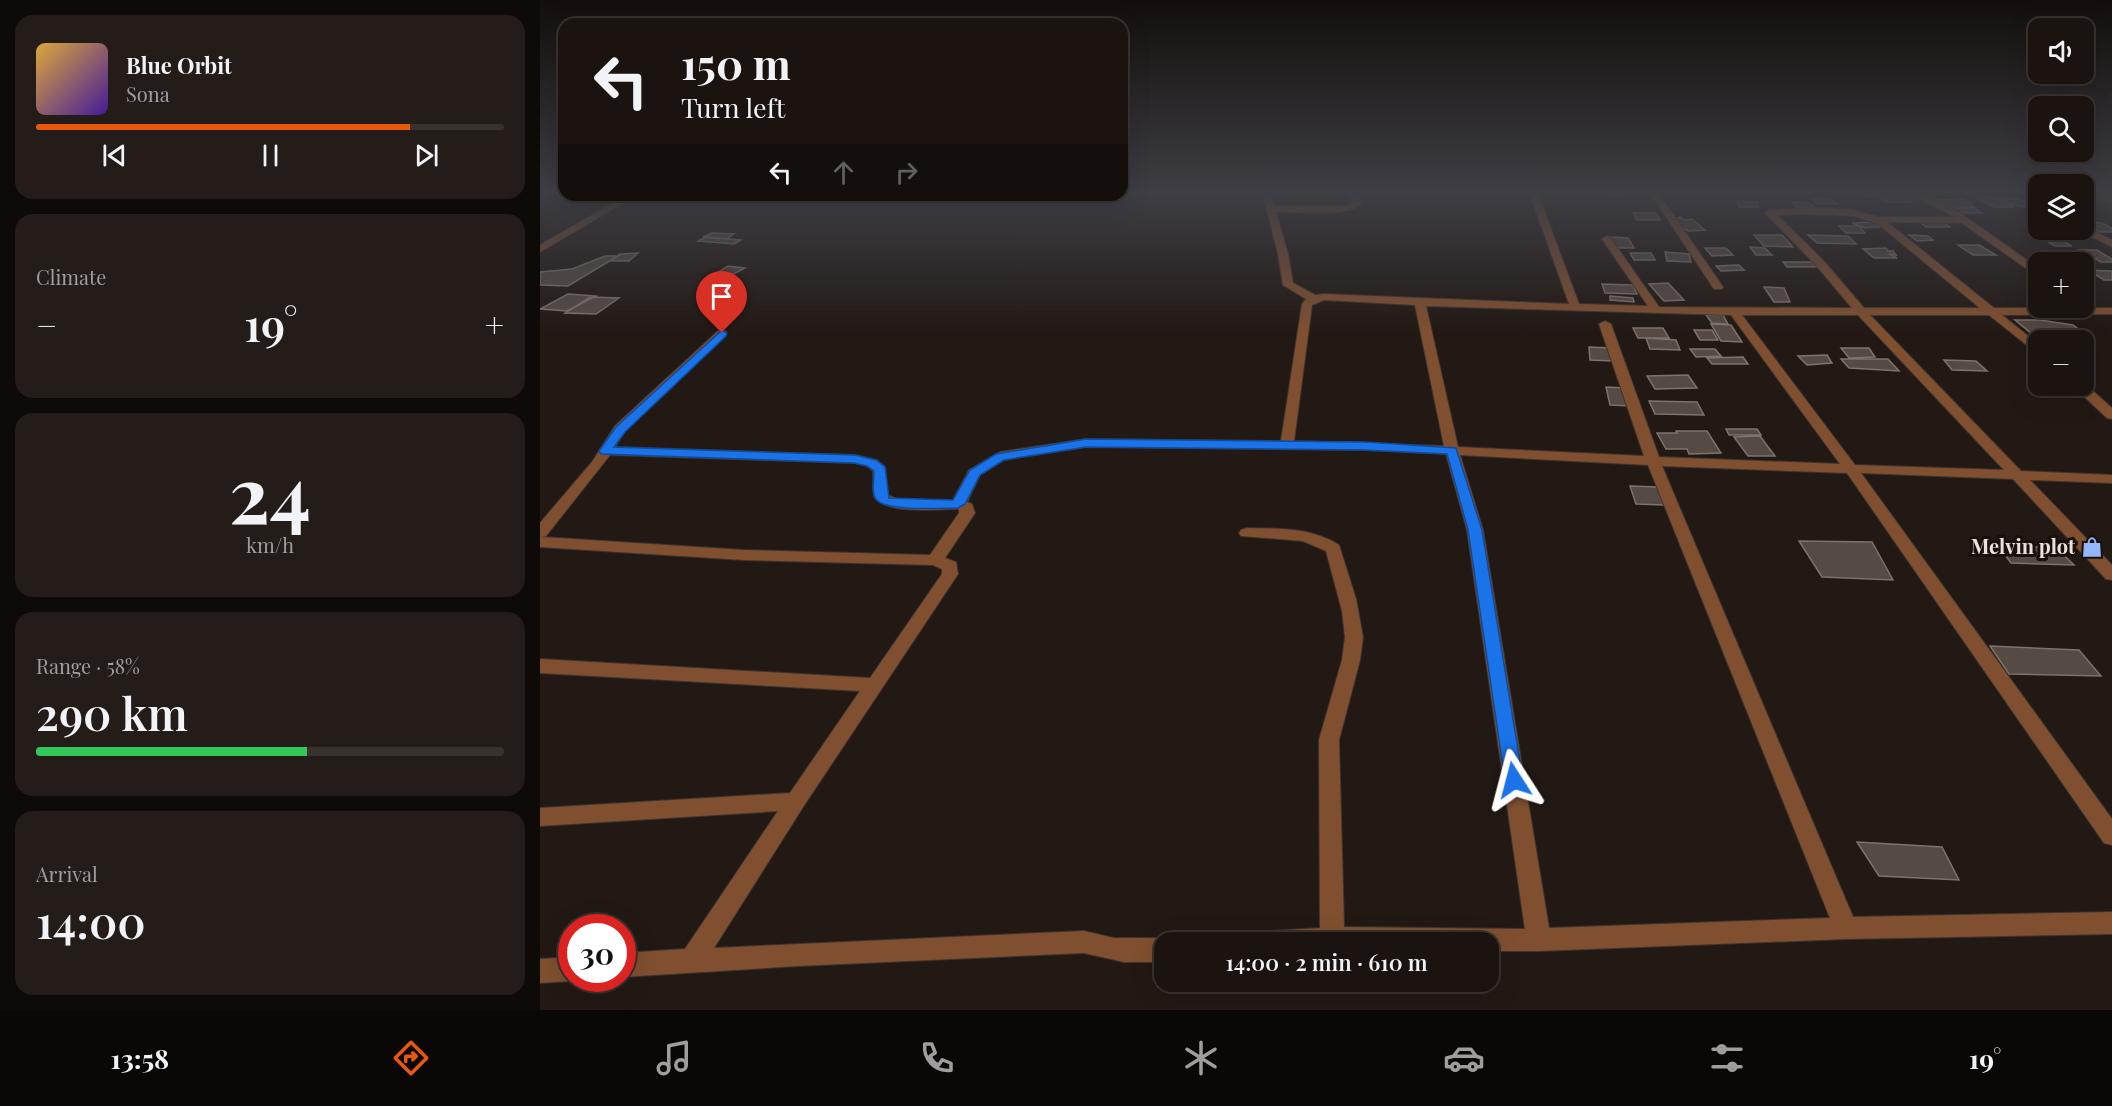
<!DOCTYPE html>
<html lang="en">
<head>
<meta charset="utf-8">
<style>
	:root { --surface:#1a130f; --page:#231c18; --text:#f1f3f6; --muted:#9f9e9e; --line:#38322f; --accent:#ea580c }
	body { margin:0; font-family:"Playfair Display",serif; background:var(--page); color:var(--text); height:100vh; display:flex; flex-direction:column; font-size:22px; white-space:nowrap }
	* { box-sizing:border-box; margin:0 }
	p { font-size:20px; color:var(--muted) }
	.icon { flex:none; width:33px; height:33px; fill:none; stroke:currentColor; stroke-width:2; stroke-linecap:round; stroke-linejoin:round }
	.map { position:relative; flex:1; overflow:hidden }
	.drawer { display:flex; flex-direction:column; gap:15px; padding:15px; background:#0e0a08; width:540px }
	.drawer>* { flex:none }
	.top-card { position:absolute; left:18px; top:18px; width:570px; height:183px; border-radius:18px; box-shadow:0 6px 24px #0002,0 0 0 2px var(--line); background:#1a130f; color:var(--text); overflow:hidden }
	.tools { position:absolute; left:1488px; top:18px; display:grid; gap:12px }
	.tools a { display:grid; place-items:center; width:66px; height:66px; border-radius:12px; background:var(--surface); box-shadow:0 6px 24px #0002,0 0 0 2px var(--line); font-size:30px }
	.speed { position:absolute; left:18px; top:914px; display:flex; gap:12px; font-size:30px; font-weight:700; text-align:center }
	.speed>* { display:grid; place-content:center; width:78px; height:78px; border-radius:50%; background:var(--surface); box-shadow:0 6px 24px #0002,0 0 0 2px var(--line); line-height:1 }
	.speed .limit { border:9px solid #d22; background:#fff; color:#111 }
	.pin { position:absolute; display:grid; place-items:center; width:51px; height:51px; color:#fff; margin:-62px -26px; border-radius:50% 50% 50% 0; rotate:-45deg; box-shadow:0 0 6px #0007 }
	.pin .icon { rotate:45deg }
	.me { position:absolute; width:66px; margin:-33px; rotate:351deg; stroke-linejoin:round; filter:drop-shadow(0 0 4px #0008) }
	.turn { display:flex; align-items:center; gap:21px; height:126px; padding:0 24px; font-size:27px }
	.turn .icon { width:78px; height:78px; stroke-width:2.5 }
	.turn b { display:block; font-size:42px; line-height:51px }
	.lanes { display:flex; align-items:center; height:57px; padding:0 24px; background:#0003; justify-content:center; gap:30px; direction:ltr }
	.lanes .off { opacity:.35 }
	.big { font-size:45px; font-weight:600; line-height:1.1 }
	.drawer .card { flex:1; display:flex; flex-direction:column; justify-content:center; gap:9px; min-width:0; padding:0 21px; border-radius:18px; background:var(--page) }
	.drawer .dial { align-items:center; gap:0 }
	.dial b { font-size:78px; line-height:1 }
	.song { display:flex; align-items:center; gap:18px }
	.cover { width:72px; height:72px; border-radius:9px; background:linear-gradient(135deg,hsl(40 70% 55%),hsl(260 70% 35%)) }
	.played { height:6px; border-radius:3px; background:linear-gradient(90deg,var(--accent) 80%,var(--line) 80%) }
	.keys { display:flex; justify-content:space-around; direction:ltr }
	.heat { display:flex; justify-content:space-between; align-items:center; font-size:33px; direction:ltr }
	.charge { height:9px; border-radius:4px; background:linear-gradient(90deg,#34c759 58%,var(--line) 0) }
	.trip { position:absolute; left:614px; top:932px; width:345px; height:60px; border-radius:18px; background:var(--surface); box-shadow:0 6px 24px #0002,0 0 0 2px var(--line); font-weight:600; line-height:60px; text-align:center }
	.tabs { display:flex; height:96px; justify-content:space-around; align-items:center; background:#0a0806; color:var(--muted) }
	.tabs .icon { width:42px; height:42px }
	.tabs .on { color:var(--accent) }
	.tabs b { font-size:27px; color:var(--text) }
	main { display:flex; flex:1; min-height:0 }
	.map>svg:first-child { display:block }
	.building { fill:#554a44; stroke:#7e726c; stroke-width:1.5 }
	.lines { fill:none; stroke-linecap:round; stroke-linejoin:round }
	.minor-casing { stroke:#3e3530; stroke-width:2 }
	.minor { fill:#804f30; fill-rule:evenodd }
	.route { fill:#1a73e8; stroke:#114b97; stroke-width:1.5 }
	.labels { text-anchor:middle; stroke-width:6; stroke-linejoin:round; paint-order:stroke }
	.poi-label { font-size:20px; font-weight:bold; fill:#e8e1dd; stroke:#19100b; text-anchor:end }
</style>
</head>
<body>
<main>
<section class="drawer">
<div class="card">
<div class="song"><i class="cover"></i><div><b>Blue Orbit</b><p>Sona</p></div></div>
<div class="played"></div>
<div class="keys"><svg class="icon" aria-label="previous" viewBox="0 0 24 24"><path d="M18 5L8 12l10 7zM5 5v14"/></svg><svg class="icon" aria-label="pause" viewBox="0 0 24 24"><path d="M8 5v14M16 5v14"/></svg><svg class="icon" aria-label="next" viewBox="0 0 24 24"><path d="M6 5l10 7-10 7zM19 5v14"/></svg></div>
</div>
<div class="card"><p>Climate</p>
<div class="heat"><a>−</a><b class="big">19°</b><a>+</a></div>
</div>
<div class="card dial"><b>24</b><p>km/h</p></div>
<div class="card"><p>Range · 58%</p><b class="big">290 km</b><div class="charge"></div></div>
<div class="card"><p>Arrival</p><b class="big">14:00</b></div>
</section>
<div class="map">
<svg width="1572" height="1010" viewBox="0 0 1572 1010">
	<rect width="100%" height="100%" fill="#221914"/>
	<path class="building" d="M1069,191H1083L1084,197L1069,196Z
		M1364,196L1371,202H1346L1338,197Z
		M1453,197L1474,207H1455L1437,198Z
		M1477,198L1494,206L1479,207L1462,199Z
		M1272,199H1290L1297,204H1277Z
		M1425,199L1435,207H1411L1399,200Z
		M1197,201L1217,202L1219,207H1200Z
		M1252,202L1268,203L1277,209H1259Z
		M1412,208H1433L1442,213H1420Z
		M1093,213H1116L1120,220H1097Z
		M1140,217L1144,220L1152,219L1165,230L1148,231L1137,225L1134,220Z
		M1334,222L1340,227L1325,228L1312,223Z
		M1380,222H1401L1411,227H1386Z
		M1544,222L1562,223L1572,228V232H1559Z
		M1299,226H1319L1325,233H1306Z
		M172,233L194,234L186,239L163,237Z
		M1495,234L1512,235L1532,246H1515Z
		M1214,235H1242L1253,247L1224,246Z
		M1268,235L1308,236L1316,244L1277,243Z
		M1369,235L1388,236L1393,240L1377,241Z
		M166,237L201,240L194,244L158,241Z
		M1070,237L1088,238L1094,248H1076Z
		M1418,245H1439L1456,255H1433Z
		M1210,247L1225,248L1232,255H1216Z
		M1165,248H1186L1193,255L1172,256Z
		M1346,248L1348,251H1353L1356,255L1349,254L1357,258H1334L1323,249Z
		M1540,250H1557L1572,259V262H1561Z
		M1125,252L1149,254L1151,262L1127,261Z
		M98,253L89,261H71L80,254Z
		M1090,253H1111L1115,260H1094Z
		M65,256H78L28,286L0,285V272L32,269Z
		M1496,258L1526,259L1532,262H1501Z
		M1243,262H1272L1277,267H1247Z
		M1199,265L1204,270L1181,271L1176,266Z
		M188,266L205,268L184,279L168,278Z
		M1548,270L1572,271V280H1564Z
		M1128,283L1144,300L1124,301L1109,284Z
		M1062,284L1093,285L1097,294L1065,293Z
		M1224,287L1244,288L1250,302H1234Z
		M28,294L56,296L27,311L0,309Z
		M1070,296L1093,298L1094,302L1070,300Z
		M50,297L79,298L56,314L25,313Z
		M1166,315H1183L1188,324L1172,323Z
		M1475,320H1500L1533,325L1553,340H1499Z
		M1171,324L1191,325L1202,342L1181,341Z
		M1093,328H1123L1129,338H1098Z
		M1154,330H1172L1178,340H1160Z
		M1106,338L1136,340L1140,350L1110,349Z
		M1049,347L1071,348L1073,361L1050,360Z
		M1301,348H1329L1335,357L1309,358Z
		M1150,349H1175L1181,356L1156,357Z
		M1287,355L1292,363L1267,365L1258,356Z
		M1203,357L1208,364H1172L1167,358Z
		M1301,359H1348L1359,371L1309,368Z
		M1404,360L1436,361L1447,371L1412,370Z
		M1148,375L1157,388L1115,389L1107,376Z
		M1066,387L1086,388L1091,406L1070,405Z
		M1109,401L1157,402L1164,415L1115,414Z
		M1186,429H1217L1221,435H1189Z
		M1136,431H1167L1181,453L1149,454L1147,449H1126L1117,433H1137Z
		M1220,436L1235,456H1208L1194,437Z
		M1090,486L1118,487L1124,505L1096,504Z
		M1259,541L1332,542L1353,580L1282,577Z
		M1459,547H1515L1534,565L1471,563Z
		M1450,646L1539,650L1561,676L1469,674Z
		M1317,842L1402,847L1419,880L1339,876Z"/>
	<g class="lines">
		<g class="minor-casing">
			<path id="minor" d="M722,191H730L735,206H804L813,203L808,191H816L822,203C810,218 756,212 736,212L748,254L753,283L775,295L784,294L1029,304L989,191H997L1039,304L1108,306L1062,239L1067,236L1070,237L1119,307L1312,308L1275,264L1225,213L1229,210L1290,208L1314,210L1338,217H1415L1379,199L1322,196L1321,194L1325,191L1384,194L1419,212L1498,268V275L1494,274L1422,223L1347,222L1454,308H1572V314L1462,315L1498,344V354L1449,315H1330L1481,471L1572,475V483L1490,480L1572,565V580L1566,579L1473,479L1321,473L1572,819V845L1564,843L1307,473L1122,466L1313,917L1572,912V934L1306,939L999,951H948V942H721L724,934L733,931L780,928L779,740L802,660L805,637L802,611L786,551L763,541L701,536L699,533L701,530L707,528C739,529 771,527 799,545L816,599L823,637L820,660L799,740L804,927L985,929L927,530L906,454L825,450L546,447L464,460L440,475L427,502L432,504L435,513L405,558L416,562L418,574L263,807L174,948L544,931L574,938H624L633,942H624V962H584L544,953L258,966L82,977V953L145,949L238,811L0,826V808L250,793L320,691L0,673V659L330,678L402,574V569L393,565L204,560L0,547V523L52,462L75,426L178,331H186V335L85,431L75,447L315,455L337,460L345,467L348,495C366,505 393,500 413,500L429,470L460,452L546,439L741,441L762,304L766,299L743,285L738,254ZM1265,214L1314,216L1338,224L1440,308H1324L1283,260L1237,215ZM784,300L875,305L904,446L754,441L772,305ZM886,306L1191,315L1300,464L1119,457L1071,324L1065,321L1059,324L1104,456L918,447ZM1202,315H1318L1464,470L1315,465ZM70,455L315,463L327,466L333,471L334,497C348,515 396,509 417,509H419V513L390,555L204,550L2,537L6,536ZM920,455L1108,465L1290,918L1009,928L943,530Z
				M1109,191H1117L1183,287L1182,289H1174Z
				M1544,192L1572,196V202L1544,197Z
				M87,195H97L0,252V245Z
				M1544,226L1572,240V247L1541,231Z
				M1544,383L1572,408V419L1567,418L1533,386H1544Z
				M32,957V978H39L32,981L0,983V959Z"/>
		</g>
		<use href="#minor" class="minor"/>
	</g>
	<linearGradient id="sky" x2="0" y2="1"><stop stop-color="#130e0b"/><stop offset="0.58" stop-color="#3e3e45"/><stop offset="1" stop-color="#3e3e45" stop-opacity="0"/></linearGradient>
	<rect width="1572" height="332" fill="url(#sky)"/>
	<path class="route" d="M182,330L187,333L186,336L85,432L74,447L315,455L336,460L345,467L349,498L413,500L430,470L456,454L546,439L825,442L916,448L942,530L983,780L981,786L974,788L967,786L965,780L928,530L907,454L825,450L546,447L464,460L440,475L425,504L418,508C402,508 344,512 336,499C331,493 334,479 334,471L327,466L314,463L61,454L59,451L76,427Z"/>
	<defs>
		<g id="shop-bare" transform="scale(1.62)"><path d="M-5-2.5h2.3a2.7 3.5 0 0 1 5.4 0H5L5.5 6h-11ZM-1.5-2.5h3a1.5 2.3 0 0 0-3 0Z" fill="#92b7fd" stroke="#19100b" stroke-width="2.5" paint-order="stroke"/></g>
	</defs>
	<g fill-rule="evenodd">
		<use href="#shop-bare" x="1552" y="547"/>
	</g>
	<g class="labels">
		<g class="poi-label">
			<text x="1535" y="554">Melvin plot</text>
		</g>
	</g>
</svg>
<div class="tools">
<a><svg class="icon" aria-label="sound" viewBox="0 0 24 24"><path d="M4 9h4l5-4v14l-5-4H4zM17 9q2 3 0 6"/></svg></a>
<a><svg class="icon" aria-label="search" viewBox="0 0 24 24"><circle cx="10" cy="10" r="6"/><path d="M15 15l6 6"/></svg></a>
<a><svg class="icon" aria-label="layers" viewBox="0 0 24 24"><path d="M12 4l9 5-9 5-9-5zM3 14l9 5 9-5"/></svg></a>
<a>+</a>
<a>−</a>
</div>
<div class="speed"><div class="limit">30</div></div>
<div class="pin" style="left:182px;top:333px;background:#d93025"><svg class="icon" aria-label="arrive" viewBox="0 0 24 24"><path d="M6 21V4h12l-3 4 3 4H6"/></svg></div>
<svg class="me" style="left:974px;top:780px" viewBox="-20 -20 40 40"><path d="M0-17L14 15 0 8-14 15z" fill="#1a73e8" stroke="#fff" stroke-width="4"/></svg>
<div class="trip">14:00 · 2 min · 610 m</div>
<div class="top-card">
<div class="turn"><svg class="icon" aria-label="left" viewBox="0 0 24 24"><path d="M17 20v-9H6M10 6l-5 5 5 5"/></svg><div><b>150 m</b>Turn left</div></div>
<div class="lanes"><svg class="icon" aria-label="left" viewBox="0 0 24 24"><path d="M17 20v-9H6M10 6l-5 5 5 5"/></svg><svg class="icon off" aria-label="ahead" viewBox="0 0 24 24"><path d="M12 20V5M6 11l6-6 6 6"/></svg><svg class="icon off" aria-label="right" viewBox="0 0 24 24"><path d="M7 20v-9h11M14 6l5 5-5 5"/></svg></div>
</div>
</div>
</main>
<nav class="tabs">
<b>13:58</b>
<svg class="icon on" aria-label="directions" viewBox="0 0 24 24"><path d="M12 3l9 9-9 9-9-9zM9 14v-3h6M13 9l2 2-2 2"/></svg>
<svg class="icon" aria-label="music" viewBox="0 0 24 24"><path d="M9 18V5l10-2v13"/><circle cx="6" cy="18" r="3"/><circle cx="16" cy="16" r="3"/></svg>
<svg class="icon" aria-label="phone" viewBox="0 0 24 24"><path d="M5 4h4l2 5-3 2q2 4 5 5l2-3 5 2v4C11 20 4 13 5 4z"/></svg>
<svg class="icon" aria-label="climate" viewBox="0 0 24 24"><path d="M12 3v18M4 7l16 10M4 17L20 7"/></svg>
<svg class="icon" aria-label="car" viewBox="0 0 24 24"><path d="M5 17H2v-5l4-1 3-4h7l3 4 3 1v5h-3M9 17h6M6 11h13"/><circle cx="7" cy="17" r="2"/><circle cx="17" cy="17" r="2"/></svg>
<svg class="icon" aria-label="filters" viewBox="0 0 24 24"><path d="M4 7h16M4 17h16"/><circle cx="9" cy="7" r="2"/><circle cx="15" cy="17" r="2"/></svg>
<b>19°</b>
</nav>
</body>
</html>
